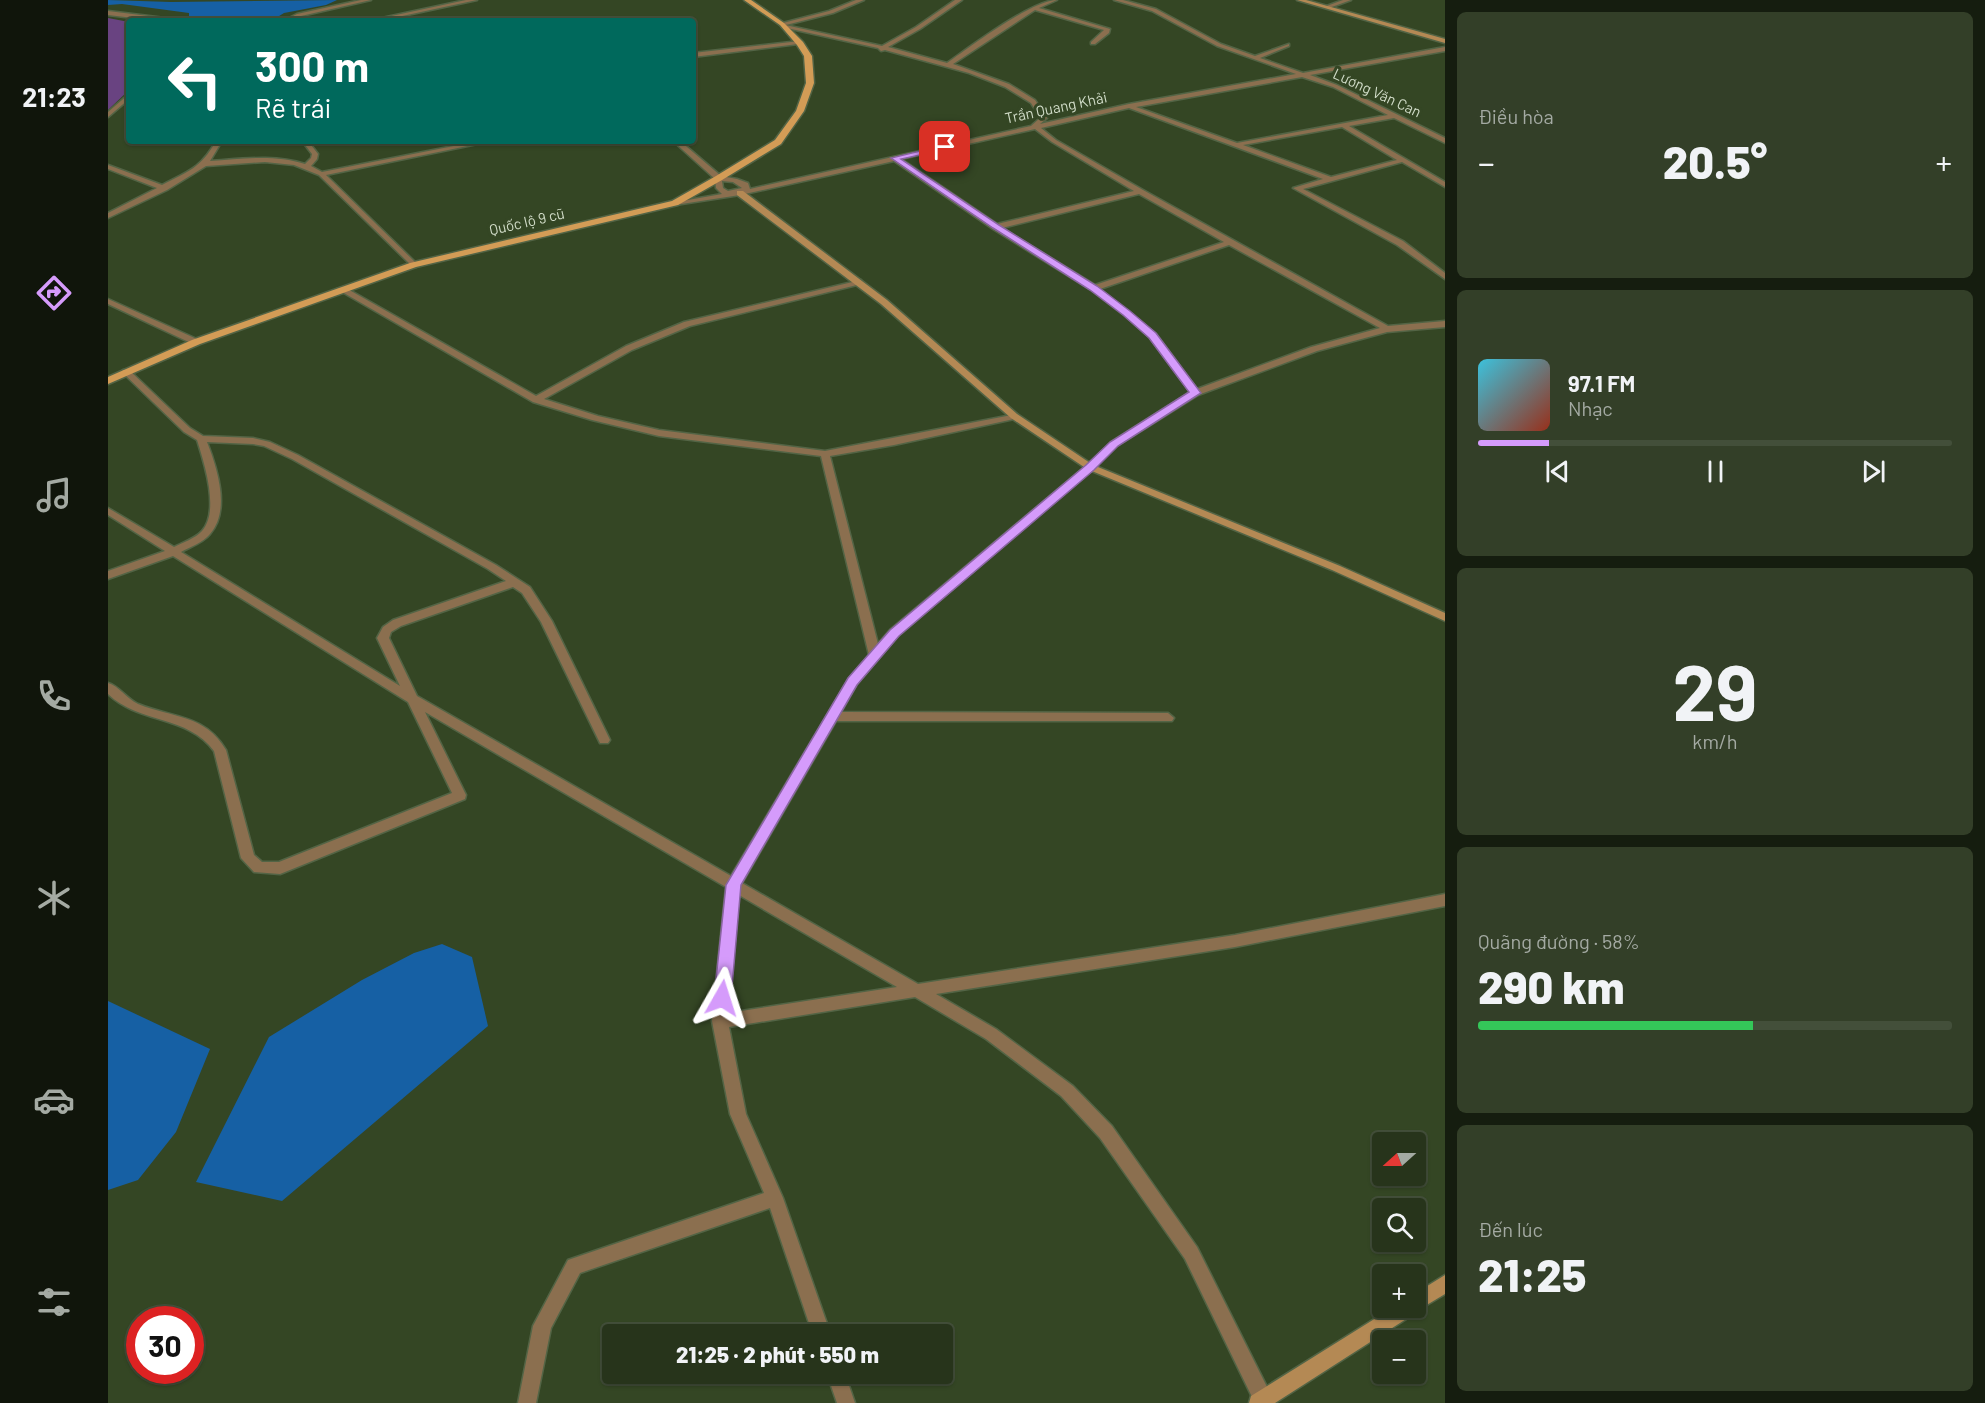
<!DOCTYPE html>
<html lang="vi">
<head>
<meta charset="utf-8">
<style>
	:root { --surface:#27341b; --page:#333f28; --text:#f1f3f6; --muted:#a4aaa3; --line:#434f3a; --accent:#d59bfb }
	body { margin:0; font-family:Barlow,sans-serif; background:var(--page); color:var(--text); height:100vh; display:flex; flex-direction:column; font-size:22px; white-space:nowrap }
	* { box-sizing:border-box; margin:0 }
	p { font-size:20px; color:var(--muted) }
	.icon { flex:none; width:33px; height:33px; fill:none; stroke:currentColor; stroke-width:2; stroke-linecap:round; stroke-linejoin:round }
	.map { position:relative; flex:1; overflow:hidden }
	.details { display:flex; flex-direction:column; gap:12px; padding:12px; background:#151d0f; width:540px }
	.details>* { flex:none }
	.hud { position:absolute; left:18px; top:18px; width:570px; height:126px; border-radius:6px; box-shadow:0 2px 4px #0004,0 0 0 2px var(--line); background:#00695c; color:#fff; overflow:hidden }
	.needle { width:39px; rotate:249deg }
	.tools { position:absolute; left:1264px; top:1132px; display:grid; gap:12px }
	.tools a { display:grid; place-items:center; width:54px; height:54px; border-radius:6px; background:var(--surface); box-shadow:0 2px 4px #0004,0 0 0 2px var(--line); font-size:30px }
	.speed { position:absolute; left:18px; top:1306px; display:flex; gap:12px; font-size:30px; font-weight:700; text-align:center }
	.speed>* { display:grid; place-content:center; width:78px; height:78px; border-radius:50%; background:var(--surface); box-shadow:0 2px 4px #0004,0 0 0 2px var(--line); line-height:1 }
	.speed .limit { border:9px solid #d22; background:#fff; color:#111 }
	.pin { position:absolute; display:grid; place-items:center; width:51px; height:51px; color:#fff; margin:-26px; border-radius:12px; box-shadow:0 3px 9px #0006 }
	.me { position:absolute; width:66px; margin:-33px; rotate:6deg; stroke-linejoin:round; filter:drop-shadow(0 0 4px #0008) }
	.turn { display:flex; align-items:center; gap:21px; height:126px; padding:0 30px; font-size:27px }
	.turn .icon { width:78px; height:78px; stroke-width:2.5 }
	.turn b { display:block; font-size:42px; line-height:51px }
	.big { font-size:45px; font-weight:800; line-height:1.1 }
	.details .tile { flex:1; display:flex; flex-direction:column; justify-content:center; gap:9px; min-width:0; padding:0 21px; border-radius:9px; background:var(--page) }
	.details .dial { align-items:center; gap:0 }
	.dial b { font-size:78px; line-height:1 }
	.song { display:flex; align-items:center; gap:18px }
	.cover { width:72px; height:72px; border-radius:9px; background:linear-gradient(135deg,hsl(190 70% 55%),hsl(10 70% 35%)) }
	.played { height:6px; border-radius:3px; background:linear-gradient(90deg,var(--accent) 15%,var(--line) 15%) }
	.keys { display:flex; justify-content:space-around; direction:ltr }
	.heat { display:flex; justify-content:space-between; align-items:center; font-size:33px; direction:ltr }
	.charge { height:9px; border-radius:4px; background:linear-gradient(90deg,#34c759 58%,var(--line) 0) }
	.trip { position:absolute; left:494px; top:1324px; width:351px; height:60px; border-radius:6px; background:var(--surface); box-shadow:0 2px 4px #0004,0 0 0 2px var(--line); font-weight:800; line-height:60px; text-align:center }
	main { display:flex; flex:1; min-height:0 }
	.menu { display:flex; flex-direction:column; width:108px; justify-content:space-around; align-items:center; background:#10150b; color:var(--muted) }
	.menu .icon { width:42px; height:42px }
	.menu .active { color:var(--accent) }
	.menu b { font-size:27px; color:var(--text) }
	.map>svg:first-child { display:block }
	.green { fill:#694381 }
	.water { fill:#1660a4 }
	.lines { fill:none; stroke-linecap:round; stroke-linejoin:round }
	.street-casing { stroke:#536445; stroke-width:3 }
	.secondary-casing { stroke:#536445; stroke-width:3 }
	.primary-casing { stroke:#536445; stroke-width:3 }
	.street { fill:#8b6f4f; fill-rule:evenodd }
	.secondary { fill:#b48954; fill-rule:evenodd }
	.primary { fill:#d39c56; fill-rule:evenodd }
	.route { fill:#d59bfb; stroke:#8a65a3; stroke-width:1.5 }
	.labels { text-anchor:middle; stroke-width:6; stroke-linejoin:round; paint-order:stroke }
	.far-street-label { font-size:15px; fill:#d1dcc8; stroke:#344624 }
</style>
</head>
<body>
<main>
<nav class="menu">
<b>21:23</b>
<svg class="icon active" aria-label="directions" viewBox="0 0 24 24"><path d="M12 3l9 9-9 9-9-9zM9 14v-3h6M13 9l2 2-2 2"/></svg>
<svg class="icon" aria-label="music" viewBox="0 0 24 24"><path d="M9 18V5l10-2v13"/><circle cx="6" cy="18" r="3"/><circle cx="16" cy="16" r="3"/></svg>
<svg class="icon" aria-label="phone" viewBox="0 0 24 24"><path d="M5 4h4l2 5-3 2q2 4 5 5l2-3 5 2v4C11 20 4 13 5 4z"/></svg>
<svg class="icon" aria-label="climate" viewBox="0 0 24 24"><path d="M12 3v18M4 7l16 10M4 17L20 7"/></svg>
<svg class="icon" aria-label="car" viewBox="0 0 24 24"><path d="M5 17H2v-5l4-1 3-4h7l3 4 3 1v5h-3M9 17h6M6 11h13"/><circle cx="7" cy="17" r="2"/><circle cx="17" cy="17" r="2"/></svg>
<svg class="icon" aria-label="filters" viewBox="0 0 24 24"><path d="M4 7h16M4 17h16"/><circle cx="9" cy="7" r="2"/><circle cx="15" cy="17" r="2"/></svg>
</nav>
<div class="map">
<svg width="1337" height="1403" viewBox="0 0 1337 1403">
	<rect width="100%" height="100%" fill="#344624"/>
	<path class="green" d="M0,18L21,22V90L0,110Z"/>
	<path class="water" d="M0,0L63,2L229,0L218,5L176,13L163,21H98L81,18V13L14,4L0,5Z
		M334,944L364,957L380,1026L174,1201L88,1182L161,1037L254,980L306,953Z
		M0,1001L102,1049L68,1132L30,1180L0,1190Z"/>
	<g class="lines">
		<g class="street-casing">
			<path id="street" d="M253,0H263L193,16L183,21H175L189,14Z
				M358,0H369L271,21H260Z
				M748,0H756L725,13L674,26L671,24L721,11Z
				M847,0H854L812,29L780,47L839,63C862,47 924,0 949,0L931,8L1002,29L1001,33L987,44H983V42L996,30L927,10L845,64L901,84L927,100L939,118L932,124L1021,104L1188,74L1109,46L1044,11L1006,0H1015L1048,9L1113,44L1147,56L1181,44V46L1152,58L1195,73L1337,47V51L1202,75L1229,85L1337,138V143L1335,142L1286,118L1241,126L1337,182V187L1294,162L1195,189L1295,241L1337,273V279L1289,245L1185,188L1215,179L1021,108L933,128L948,140L1035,190L1280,326L1337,321V327L1279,332L1209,351L1090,395L1009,446L985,469L790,636L749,684L733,712L1060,713L1066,718L1064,721H728L634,883L810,984L1127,935L1337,894V906L1127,947L828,994L888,1029L965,1086L1004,1126L1089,1247L1162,1393L1164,1400L1163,1403H1147L1077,1259L992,1138L953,1096L878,1039L807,997L621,1027L638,1114L675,1198L723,1335H705L662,1208L472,1273L443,1328L428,1403H410L425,1326L460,1260L656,1193L622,1114L604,1021L618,887L317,712L358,795L357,799L177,872L172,874L146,872L133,858L106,751C80,715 31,724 0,694V683C11,686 19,699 30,704C64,718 97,714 118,750L146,855L154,862H171L344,793L300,702L65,556L0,579V571L57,551L0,515V508L66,547C74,543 88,538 94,531C112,511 96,462 89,440L76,432L14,372L15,370H21L82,428L95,436L145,438L162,442L190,455L388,565L422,587L444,621L502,740L500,743H492L433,622L414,593L405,587L293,626L283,632L281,638L309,696L623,876L741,678L761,655L713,456L551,436L484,420L425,402L229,289L236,287L428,396L518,346L576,322L753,280V284L582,326L524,350L436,399L490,416L551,430L717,451L909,414V418L906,419L786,445L722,456L770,644L782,630L979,465L1003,442L1082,392L1042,338L1016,315L983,290L885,229L786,161L632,195L567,205L563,203L614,194L608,188L607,179L565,141H572L613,176L629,179L640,183L642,189L923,126L932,118L923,103L897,87L861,73L777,50L773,51L770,48L674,27L677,25L774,46L808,27ZM1194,77L1225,87L1280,115L1129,143L1028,107ZM1234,127L1289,160L1223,177L1135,145ZM927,129L944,142L1026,191L889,224L793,159ZM614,181L625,182L634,188L620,191L615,188ZM1031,194L1116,242L987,285L894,228ZM1121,245L1272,328L1203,347L1089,389L1048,334L992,289ZM99,442L145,444L156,446L184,459L380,569L398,581L285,620L275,627L269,638L292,686L73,552C82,547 96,542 102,534C123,510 109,468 99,442ZM631,895L789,987L620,1013Z
				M1235,0H1243L1221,8L1216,7Z
				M0,11L65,19L68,21H51L0,15Z
				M692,41L690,44L585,57V53Z
				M21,94V99L0,117V112Z
				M108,141H114L102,161C134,159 166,154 197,164L203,158L204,154L194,141H200L210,154L209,159L203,166L214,172L371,141H384L218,175L308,263V267H305L211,175L186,165L157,162L98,166L59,190L0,218V213L49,188L0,169V165L54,185C81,171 93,168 108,141Z
				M0,299L91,340L92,342L85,344L0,304Z
				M719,1374H737L747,1403H729Z"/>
		</g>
		<g class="secondary-casing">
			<path id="secondary" d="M1189,0H1198L1337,39V43Z
				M629,191H635L779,300L909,414L985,465L1232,566L1337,613V621L1224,570L979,469L903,418L773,304L629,195Z
				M1337,1275V1294L1307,1312L1306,1314L1167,1403H1141L1143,1396L1284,1308H1308V1293Z"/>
		</g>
		<g class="primary-casing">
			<path id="primary" d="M636,0H643L676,23L695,42L704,56L706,83L696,111L673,144L614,180L570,205L308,267L92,344L0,384V377L84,340L302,263L564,201L608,176L667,140L688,111L698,83L696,56L689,45L672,25Z"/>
		</g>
		<use href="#street" class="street"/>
		<use href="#secondary" class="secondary"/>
		<use href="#primary" class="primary"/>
	</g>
	<path class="route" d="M837,145L840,146V149L793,159L891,225L989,286L1022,311L1048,333L1093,393L1010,446L986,470L791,636L749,685L633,885L623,998L620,1003L614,1006L608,1003L606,998L618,885L740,678L782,630L978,465L1002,442L1081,392L1041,338L1015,315L982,290L885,228L783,158Z"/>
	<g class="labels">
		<g class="far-street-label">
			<text transform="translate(1269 93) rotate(25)" y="5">Lương Văn Can</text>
			<text transform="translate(948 108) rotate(-12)" y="5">Trần Quang Khải</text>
			<text transform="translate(419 222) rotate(-13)" y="5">Quốc lộ 9 cũ</text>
		</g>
	</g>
</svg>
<div class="tools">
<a><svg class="needle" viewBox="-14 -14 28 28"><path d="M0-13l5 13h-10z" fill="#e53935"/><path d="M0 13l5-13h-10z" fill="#a4aaa3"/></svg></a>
<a><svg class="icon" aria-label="search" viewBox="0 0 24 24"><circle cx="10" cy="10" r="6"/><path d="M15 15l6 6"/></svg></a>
<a>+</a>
<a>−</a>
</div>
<div class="speed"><div class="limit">30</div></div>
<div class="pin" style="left:837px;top:147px;background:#d93025"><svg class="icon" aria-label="arrive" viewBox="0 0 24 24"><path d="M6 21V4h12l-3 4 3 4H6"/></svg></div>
<svg class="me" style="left:614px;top:998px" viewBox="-20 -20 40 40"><path d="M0-17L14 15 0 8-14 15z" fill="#d59bfb" stroke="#fff" stroke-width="4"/></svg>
<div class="trip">21:25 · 2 phút · 550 m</div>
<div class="hud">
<div class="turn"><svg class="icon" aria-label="left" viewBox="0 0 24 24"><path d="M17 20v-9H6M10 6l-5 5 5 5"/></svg><div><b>300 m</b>Rẽ trái</div></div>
</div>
</div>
<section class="details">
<div class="tile"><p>Điều hòa</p>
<div class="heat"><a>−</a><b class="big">20.5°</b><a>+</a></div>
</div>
<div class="tile">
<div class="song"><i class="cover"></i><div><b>97.1 FM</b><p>Nhạc</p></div></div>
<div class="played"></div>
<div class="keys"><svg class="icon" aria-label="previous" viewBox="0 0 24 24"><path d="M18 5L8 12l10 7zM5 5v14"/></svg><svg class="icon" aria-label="pause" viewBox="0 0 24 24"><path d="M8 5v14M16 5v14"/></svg><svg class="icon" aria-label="next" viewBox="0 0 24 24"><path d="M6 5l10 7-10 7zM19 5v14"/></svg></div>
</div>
<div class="tile dial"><b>29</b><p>km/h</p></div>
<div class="tile"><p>Quãng đường · 58%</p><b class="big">290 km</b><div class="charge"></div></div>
<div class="tile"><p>Đến lúc</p><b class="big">21:25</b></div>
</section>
</main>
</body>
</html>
